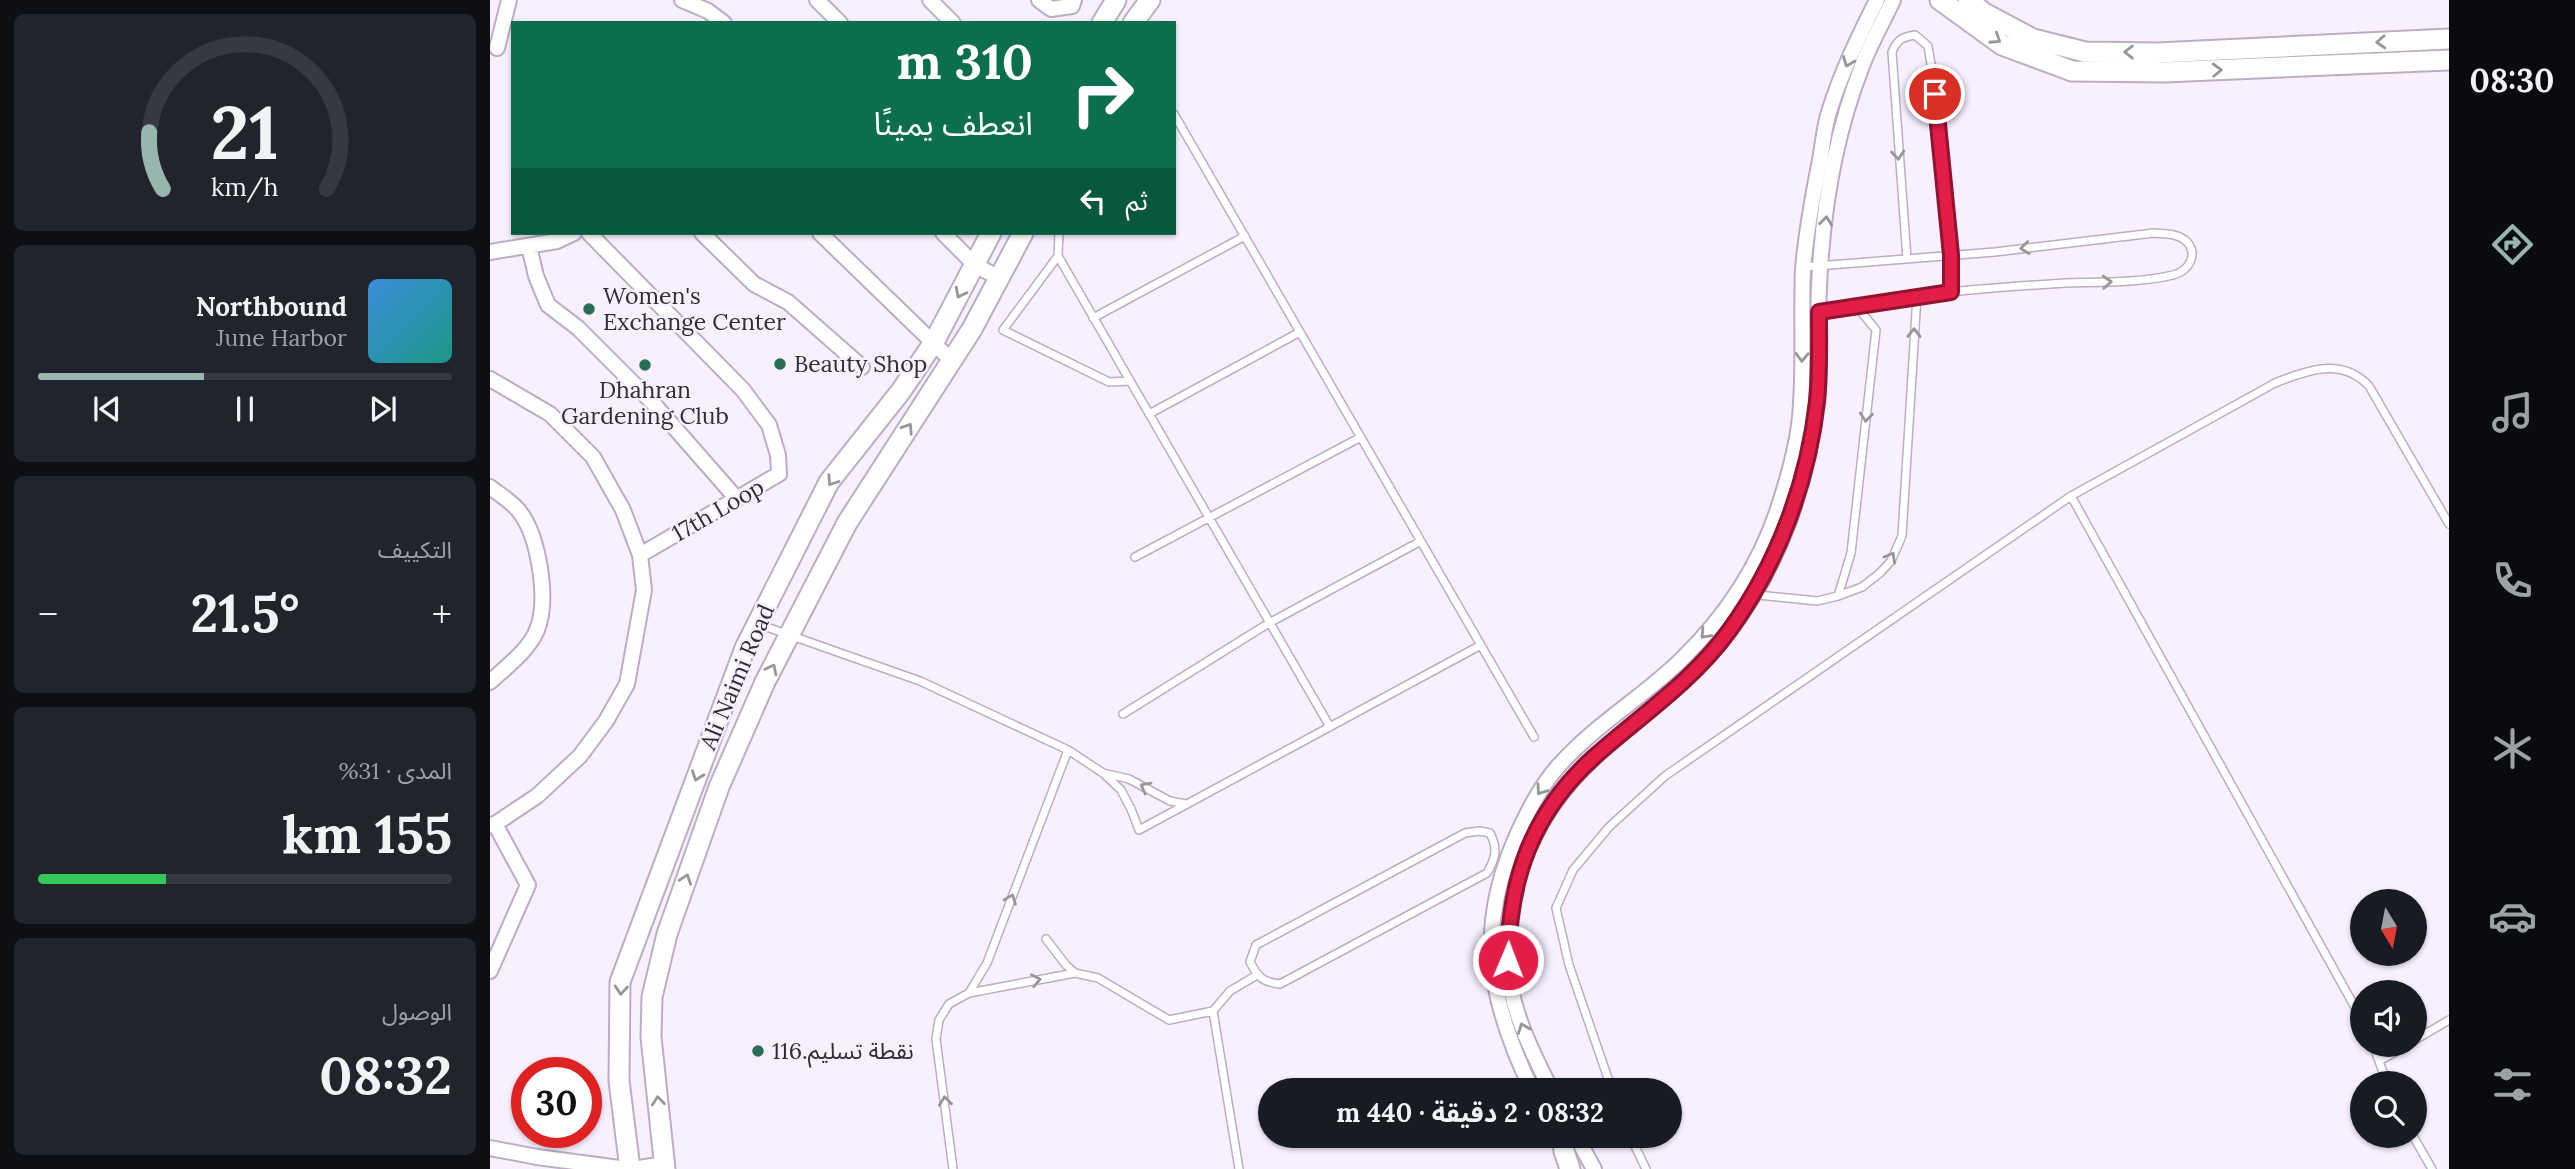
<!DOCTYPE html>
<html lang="ar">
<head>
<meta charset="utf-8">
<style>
	:root { --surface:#171b24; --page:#20242c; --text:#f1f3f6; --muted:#9ea1a6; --line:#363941; --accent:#98b6af }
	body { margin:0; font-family:Lora,"Noto Sans Arabic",serif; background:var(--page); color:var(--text); direction:rtl; height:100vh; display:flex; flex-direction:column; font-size:26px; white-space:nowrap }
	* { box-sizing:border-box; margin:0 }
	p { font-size:23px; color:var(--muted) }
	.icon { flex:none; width:38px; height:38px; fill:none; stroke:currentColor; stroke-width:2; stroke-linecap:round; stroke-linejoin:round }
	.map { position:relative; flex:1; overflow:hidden; direction:ltr }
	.details { display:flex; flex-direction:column; gap:14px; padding:14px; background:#0d0f14; width:490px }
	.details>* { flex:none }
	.guide { position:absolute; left:21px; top:21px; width:665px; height:214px; border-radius:0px; box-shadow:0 2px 5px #0004; direction:rtl; background:#0b6e4f; color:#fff; overflow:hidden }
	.needle { width:46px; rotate:170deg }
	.buttons { position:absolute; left:1860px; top:889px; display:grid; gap:14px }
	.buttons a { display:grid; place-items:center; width:77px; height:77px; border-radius:50%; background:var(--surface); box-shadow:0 2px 5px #0004; font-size:35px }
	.speed { position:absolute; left:21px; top:1057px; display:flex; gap:14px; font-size:35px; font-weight:700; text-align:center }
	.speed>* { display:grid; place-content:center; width:91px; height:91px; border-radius:50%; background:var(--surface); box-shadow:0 2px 5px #0004; line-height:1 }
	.speed .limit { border:10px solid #d22; background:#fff; color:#111 }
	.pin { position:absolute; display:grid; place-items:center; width:60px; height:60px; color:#fff; margin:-30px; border:4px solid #fff; border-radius:50%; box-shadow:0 2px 7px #0007 }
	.me { position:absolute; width:77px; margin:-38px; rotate:1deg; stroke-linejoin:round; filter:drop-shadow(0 0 5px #0008) }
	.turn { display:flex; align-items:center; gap:24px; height:147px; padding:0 28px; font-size:32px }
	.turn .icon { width:91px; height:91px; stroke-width:2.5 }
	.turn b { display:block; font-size:49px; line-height:60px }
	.then { display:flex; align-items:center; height:66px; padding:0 28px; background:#0003; gap:14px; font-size:26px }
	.big { font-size:52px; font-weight:700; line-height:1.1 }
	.details .card { flex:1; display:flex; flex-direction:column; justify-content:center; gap:10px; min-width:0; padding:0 24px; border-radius:10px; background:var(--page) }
	.details .dial { align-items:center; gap:0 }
	.dial svg { height:182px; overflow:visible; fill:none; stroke:var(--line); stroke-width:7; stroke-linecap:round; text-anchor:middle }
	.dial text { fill:var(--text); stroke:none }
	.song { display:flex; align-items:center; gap:21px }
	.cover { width:84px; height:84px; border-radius:10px; background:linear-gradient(135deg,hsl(210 70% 55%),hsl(170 70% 35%)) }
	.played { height:7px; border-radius:4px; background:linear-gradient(90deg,var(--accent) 40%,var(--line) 40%) }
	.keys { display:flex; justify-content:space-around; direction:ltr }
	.heat { display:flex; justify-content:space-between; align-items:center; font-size:38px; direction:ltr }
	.charge { height:10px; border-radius:5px; background:linear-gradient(90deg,#34c759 31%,var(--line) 0) }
	.trip { position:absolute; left:768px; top:1078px; width:424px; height:70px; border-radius:35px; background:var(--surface); box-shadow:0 2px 5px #0004; font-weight:700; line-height:70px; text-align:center; direction:rtl }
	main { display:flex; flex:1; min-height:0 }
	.tab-bar { display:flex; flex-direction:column; width:126px; justify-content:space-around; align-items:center; background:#090b0e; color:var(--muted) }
	.tab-bar .icon { width:49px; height:49px }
	.tab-bar .active { color:var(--accent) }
	.tab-bar b { font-size:32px; color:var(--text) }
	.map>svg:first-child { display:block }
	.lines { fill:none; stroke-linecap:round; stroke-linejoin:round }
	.lane-casing { stroke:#bcadc5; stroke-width:10 }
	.street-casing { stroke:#bcadc5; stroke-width:18 }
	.secondary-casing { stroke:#bcadc5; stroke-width:23 }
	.lane { stroke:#fff; stroke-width:7 }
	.street { stroke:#fff; stroke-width:14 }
	.secondary { stroke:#fff; stroke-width:19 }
	.oneway { stroke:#98969a }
	.route-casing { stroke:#92132f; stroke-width:18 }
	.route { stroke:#e11d48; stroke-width:12 }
	.poi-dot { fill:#2c6b58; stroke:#f9f0ff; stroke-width:2.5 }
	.labels { text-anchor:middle; stroke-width:5; stroke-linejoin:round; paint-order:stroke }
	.poi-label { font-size:23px; fill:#322c36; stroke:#f9f0ff; text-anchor:start }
	.street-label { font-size:23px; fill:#322c36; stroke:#f9f0ff }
</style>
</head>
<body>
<main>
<nav class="tab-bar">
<b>08:30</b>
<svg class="icon active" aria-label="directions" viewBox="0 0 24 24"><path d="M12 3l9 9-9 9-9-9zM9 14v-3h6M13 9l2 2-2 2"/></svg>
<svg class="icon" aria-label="music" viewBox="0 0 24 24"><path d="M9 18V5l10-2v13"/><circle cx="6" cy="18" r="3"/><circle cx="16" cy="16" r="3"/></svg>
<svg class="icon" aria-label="phone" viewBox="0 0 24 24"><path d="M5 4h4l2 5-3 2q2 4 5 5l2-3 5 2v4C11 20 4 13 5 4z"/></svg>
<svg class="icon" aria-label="climate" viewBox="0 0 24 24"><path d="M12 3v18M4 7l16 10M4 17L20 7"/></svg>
<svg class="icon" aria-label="car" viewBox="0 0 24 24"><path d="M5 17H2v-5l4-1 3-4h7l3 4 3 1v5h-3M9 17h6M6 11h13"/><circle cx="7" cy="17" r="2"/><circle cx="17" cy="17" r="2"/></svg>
<svg class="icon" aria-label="filters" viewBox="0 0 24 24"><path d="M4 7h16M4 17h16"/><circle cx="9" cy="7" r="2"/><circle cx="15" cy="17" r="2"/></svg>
</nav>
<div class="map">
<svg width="1959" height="1169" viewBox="0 0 1959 1169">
	<rect width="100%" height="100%" fill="#f9f0ff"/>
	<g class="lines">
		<g class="lane-casing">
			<path id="lane" d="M684,114L1044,737
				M569,233L568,256L513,330L619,382L640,381
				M568,256L840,727
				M1417,259L1402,52C1407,40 1412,37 1425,35L1438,46L1442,70L1461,255V292
				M1327,312L1427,296
				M603,318L755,236
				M659,414L810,332
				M1581,496L1785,383C1817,370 1852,357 1879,386L1959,524
				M645,557L871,437
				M1248,593L1327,601L1348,596L1372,587L1390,573L1401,561L1412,536L1427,296C1476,289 1527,286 1576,283C1611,282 1649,283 1683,275C1699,271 1710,253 1695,240C1686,233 1674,234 1664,233L1505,252L1314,267
				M1348,596L1361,553L1386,330L1367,307
				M268,624L430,681L578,750L613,773L631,790L641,809L649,830L991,645
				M633,714L779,623L931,541
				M613,773L639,779L680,801L696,804
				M989,831L1000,833C1008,849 1006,858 997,873L790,984C772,982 768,977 760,962L766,945L975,833Z
				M556,939L576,965L585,973
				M479,993L585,973L608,978L679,1020L723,1011
				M1925,1040L1959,1020
				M1883,1045L1897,1083
				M1889,1061L1918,1045
				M1122,1090L1079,965L1066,908L1083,870L1119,827L1175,776L1581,496L1872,1020
				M1140,1136L1156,1169
				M1923,1136L1942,1169
				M463,1169L446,1039L449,1020L459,1004L479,993L497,963L578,750
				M749,1169L723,1011L740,991L767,975"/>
		</g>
		<g class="street-casing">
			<path id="street" d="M192,0L218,11L234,23
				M327,0L350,23
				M440,0L463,23
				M549,0L561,9L582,6L584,0
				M7,48L19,0
				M99,233L253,390L279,425L288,455L289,474L150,555
				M212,233L264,284L298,302L372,367
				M330,233L462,361
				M453,233L485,265L509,278
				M39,246L46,276L58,305L88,328L162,402L247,499
				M0,252L67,241L84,233
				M0,379L60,414L103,457L133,510L150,555L154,590L137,684L116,721L90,756L47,796L5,824L0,825
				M0,487C9,494 22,502 29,511C49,536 59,600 47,630C39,650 15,668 0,682
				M0,971L38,885L5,824
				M1042,1090C998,999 985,928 1028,833C1040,807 1053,782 1073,761C1109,722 1156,695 1193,658C1240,612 1275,556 1293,493C1302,464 1310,432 1311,403C1314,358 1311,313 1313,269C1316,233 1323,195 1330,160C1333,144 1334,127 1339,112C1351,73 1369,36 1387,0
				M1061,1090C1045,1057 1028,1025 1021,989C1004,903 1041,815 1104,758C1137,727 1174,702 1205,670C1246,630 1279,575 1299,521C1312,484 1322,443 1327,403C1331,364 1327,326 1329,287C1332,214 1345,135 1372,66C1380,44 1393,22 1403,0
				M1065,1136L1078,1159
				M1086,1136L1104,1169
				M0,1148L47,1157L137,1169
				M143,1169L174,1164"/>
		</g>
		<g class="secondary-casing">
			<path id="secondary" d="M1450,0L1512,45L1582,71L1674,72L1959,60
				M1478,0L1494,13L1543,39L1595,52L1667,53L1959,39
				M612,23L626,0
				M643,23L660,0
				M1074,1151L1080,1169
				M140,1169L129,1081L130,982L255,648L339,482L411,391L444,342L501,233
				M175,1169L161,1037L162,997L177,934L229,787L275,682L357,523L482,329L533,233"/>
		</g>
		<use href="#lane" class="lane"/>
		<use href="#street" class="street"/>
		<use href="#secondary" class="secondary"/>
	</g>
	<defs><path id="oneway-chevron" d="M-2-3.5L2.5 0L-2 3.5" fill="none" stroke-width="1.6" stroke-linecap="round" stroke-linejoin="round" transform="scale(1.75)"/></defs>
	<g class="oneway">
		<use href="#oneway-chevron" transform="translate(1506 39) rotate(33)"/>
		<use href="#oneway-chevron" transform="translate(1891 42) rotate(177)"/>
		<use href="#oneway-chevron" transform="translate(1639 52) rotate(-179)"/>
		<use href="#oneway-chevron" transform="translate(1358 62) rotate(111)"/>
		<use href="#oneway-chevron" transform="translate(1727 70) rotate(-2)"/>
		<use href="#oneway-chevron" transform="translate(1408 155) rotate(85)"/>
		<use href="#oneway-chevron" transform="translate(1336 221) rotate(-83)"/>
		<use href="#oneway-chevron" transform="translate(1535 248) rotate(173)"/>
		<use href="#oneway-chevron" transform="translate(1617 282) rotate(-3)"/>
		<use href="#oneway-chevron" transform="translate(470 293) rotate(118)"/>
		<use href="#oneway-chevron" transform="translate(1424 333) rotate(-89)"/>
		<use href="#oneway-chevron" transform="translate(1312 357) rotate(91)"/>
		<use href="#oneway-chevron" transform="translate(1376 417) rotate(96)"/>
		<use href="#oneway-chevron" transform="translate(418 428) rotate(-57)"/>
		<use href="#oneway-chevron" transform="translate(342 481) rotate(124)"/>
		<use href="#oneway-chevron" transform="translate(1401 557) rotate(-60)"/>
		<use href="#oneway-chevron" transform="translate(1215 634) rotate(133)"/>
		<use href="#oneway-chevron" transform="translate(282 669) rotate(-63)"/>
		<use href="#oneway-chevron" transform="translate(207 776) rotate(110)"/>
		<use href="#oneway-chevron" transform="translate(655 787) rotate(-152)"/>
		<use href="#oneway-chevron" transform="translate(1051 790) rotate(125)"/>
		<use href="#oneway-chevron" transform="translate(196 879) rotate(-71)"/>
		<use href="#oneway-chevron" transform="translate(521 899) rotate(-69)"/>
		<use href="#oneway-chevron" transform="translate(546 980) rotate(-11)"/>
		<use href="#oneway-chevron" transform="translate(131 990) rotate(95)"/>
		<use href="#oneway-chevron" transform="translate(1033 1028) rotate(-111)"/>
		<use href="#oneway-chevron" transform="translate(168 1101) rotate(-96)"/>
		<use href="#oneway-chevron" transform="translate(455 1101) rotate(-97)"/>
	</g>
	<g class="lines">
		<g class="route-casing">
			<path id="route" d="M1018,960C1019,879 1042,813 1104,757C1150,716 1202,682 1239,631C1287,565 1318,483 1327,401C1330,372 1329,341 1329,312L1461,292V255L1445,94"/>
		</g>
		<use href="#route" class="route"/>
	</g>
	<g class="poi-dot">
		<circle cx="99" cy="309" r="7"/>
		<circle cx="290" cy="364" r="7"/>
		<circle cx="155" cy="365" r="7"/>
		<circle cx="268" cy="1051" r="7"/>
	</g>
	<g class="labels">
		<g class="poi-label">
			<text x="113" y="304">Women's<tspan x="113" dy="26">Exchange Center</tspan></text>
			<text x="304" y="372">Beauty Shop</text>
			<text x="155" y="398" text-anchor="middle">Dhahran<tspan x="155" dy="26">Gardening Club</tspan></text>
			<text x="282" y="1059">نقطة تسليم.116</text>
		</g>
		<g class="street-label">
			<text transform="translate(228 510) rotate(-30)" y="8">17th Loop</text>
			<text transform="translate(247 677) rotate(-67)" y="8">Ali Naimi Road</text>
		</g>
	</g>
</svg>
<div class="buttons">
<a><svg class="needle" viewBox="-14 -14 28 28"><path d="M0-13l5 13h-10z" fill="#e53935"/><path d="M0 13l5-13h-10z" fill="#9ea1a6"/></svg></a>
<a><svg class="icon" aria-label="sound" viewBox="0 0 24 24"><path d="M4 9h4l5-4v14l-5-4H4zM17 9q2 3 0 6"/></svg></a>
<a><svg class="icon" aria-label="search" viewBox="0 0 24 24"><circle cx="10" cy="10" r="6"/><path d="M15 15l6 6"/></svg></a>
</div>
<div class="speed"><div class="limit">30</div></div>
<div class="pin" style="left:1445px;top:94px;background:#d93025"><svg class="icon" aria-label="arrive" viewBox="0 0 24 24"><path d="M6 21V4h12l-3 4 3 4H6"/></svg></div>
<svg class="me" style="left:1018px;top:960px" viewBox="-20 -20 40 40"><circle r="17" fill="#e11d48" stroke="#fff" stroke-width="3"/><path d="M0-11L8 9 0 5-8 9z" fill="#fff"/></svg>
<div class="trip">08:32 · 2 دقيقة · 440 m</div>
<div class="guide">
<div class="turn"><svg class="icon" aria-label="right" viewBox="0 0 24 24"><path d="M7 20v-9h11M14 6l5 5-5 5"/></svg><div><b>310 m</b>انعطف يمينًا</div></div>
<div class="then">ثم<svg class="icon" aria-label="left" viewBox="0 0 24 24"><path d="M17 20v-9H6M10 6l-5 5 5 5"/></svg></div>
</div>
</div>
<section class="details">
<div class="card dial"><svg viewBox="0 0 100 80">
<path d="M14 69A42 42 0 1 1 86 69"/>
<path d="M14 69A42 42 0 0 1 8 44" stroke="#98b6af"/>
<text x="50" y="56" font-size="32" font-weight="700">21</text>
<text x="50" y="72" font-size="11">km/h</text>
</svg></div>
<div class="card">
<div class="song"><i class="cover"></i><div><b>Northbound</b><p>June Harbor</p></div></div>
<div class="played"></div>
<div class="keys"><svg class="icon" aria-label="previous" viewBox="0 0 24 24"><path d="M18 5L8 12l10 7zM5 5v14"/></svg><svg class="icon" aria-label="pause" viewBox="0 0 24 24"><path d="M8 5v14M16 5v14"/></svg><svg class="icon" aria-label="next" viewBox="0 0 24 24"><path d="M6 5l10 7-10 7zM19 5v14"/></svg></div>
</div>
<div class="card"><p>التكييف</p>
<div class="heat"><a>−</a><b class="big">21.5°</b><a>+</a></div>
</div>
<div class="card"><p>المدى · 31%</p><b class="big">155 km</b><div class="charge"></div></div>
<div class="card"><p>الوصول</p><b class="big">08:32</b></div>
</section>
</main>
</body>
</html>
